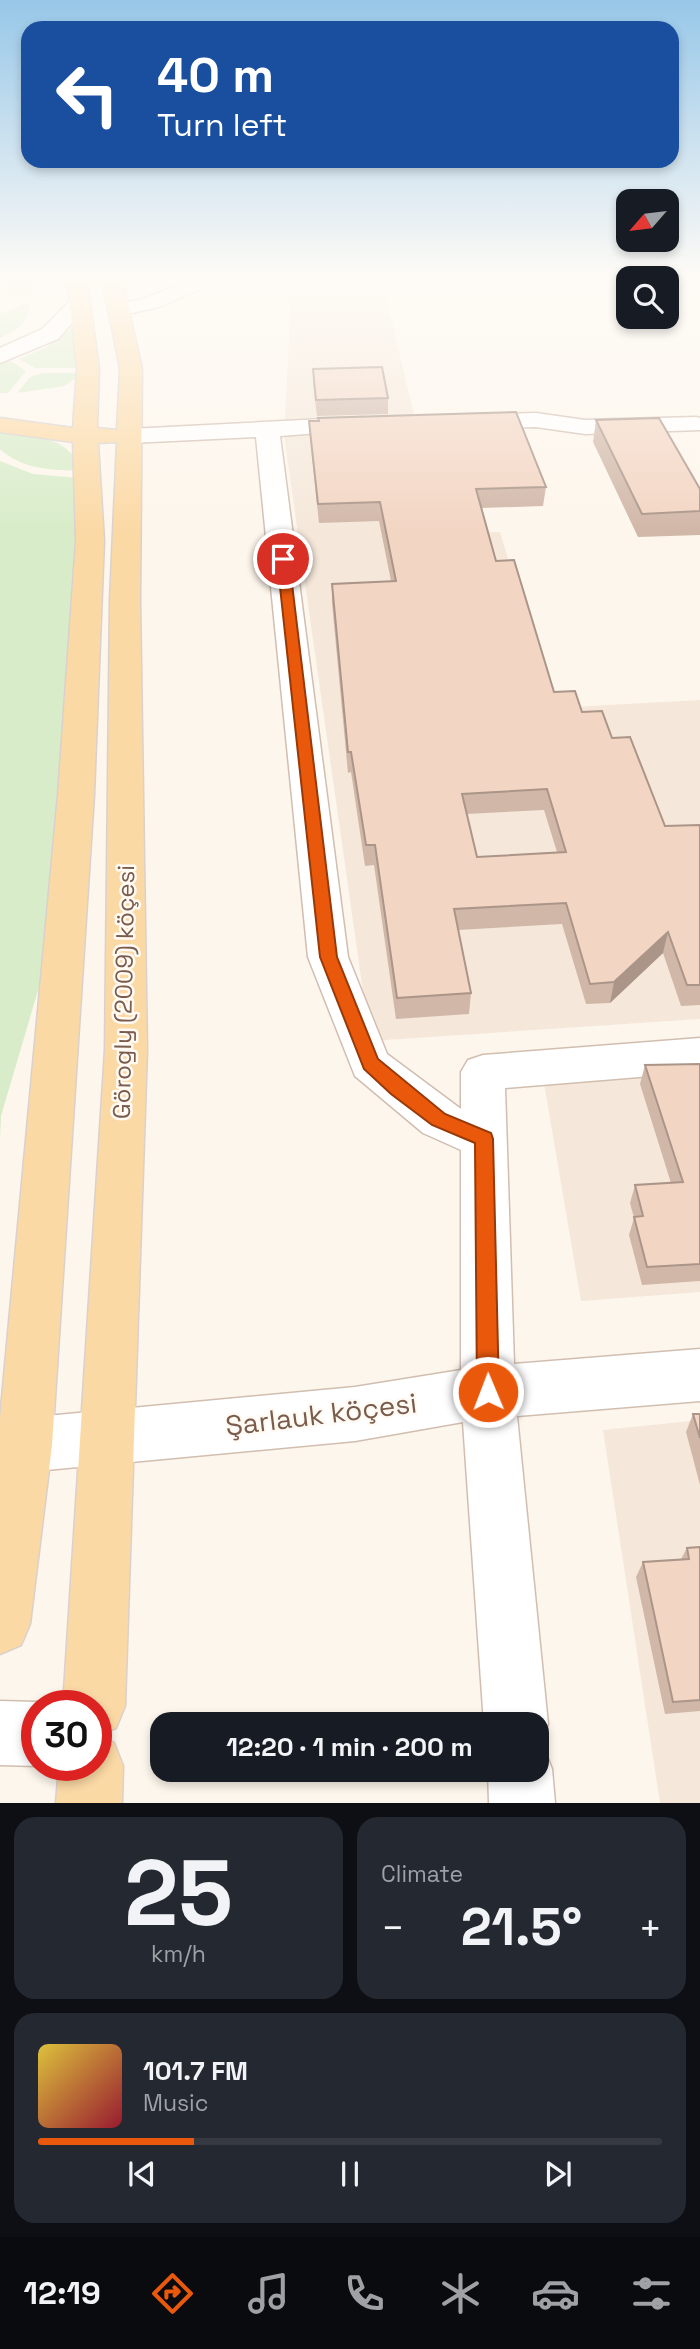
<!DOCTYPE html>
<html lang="en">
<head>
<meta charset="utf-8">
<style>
	:root { --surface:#171b24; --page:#242831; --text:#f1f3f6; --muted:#9ea1a6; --line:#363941; --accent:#ea580c }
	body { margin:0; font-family:"Space Grotesk",sans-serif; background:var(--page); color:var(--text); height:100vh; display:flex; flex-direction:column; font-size:26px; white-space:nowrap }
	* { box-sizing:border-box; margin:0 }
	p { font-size:23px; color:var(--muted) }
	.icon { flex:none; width:38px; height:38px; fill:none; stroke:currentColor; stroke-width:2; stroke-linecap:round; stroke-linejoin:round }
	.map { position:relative; height:1803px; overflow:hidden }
	.drawer { display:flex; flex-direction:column; gap:14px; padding:14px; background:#0d0f14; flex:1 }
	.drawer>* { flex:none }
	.hud { position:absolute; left:21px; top:21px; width:658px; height:147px; border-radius:21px; box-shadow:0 4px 10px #0003; background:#1a4fa0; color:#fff; overflow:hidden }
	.needle { width:46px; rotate:242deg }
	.buttons { position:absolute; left:616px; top:189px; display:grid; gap:14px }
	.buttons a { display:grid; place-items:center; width:63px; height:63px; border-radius:14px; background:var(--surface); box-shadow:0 4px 10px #0003; font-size:35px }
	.speed { position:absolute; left:21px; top:1690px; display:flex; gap:14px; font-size:35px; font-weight:700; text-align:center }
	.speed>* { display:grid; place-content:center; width:91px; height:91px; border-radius:50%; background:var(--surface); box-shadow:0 4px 10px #0003; line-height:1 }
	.speed .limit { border:10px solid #d22; background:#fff; color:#111 }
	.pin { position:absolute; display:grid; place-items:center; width:60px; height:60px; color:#fff; margin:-30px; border:4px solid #fff; border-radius:50%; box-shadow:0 2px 7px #0007 }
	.me { position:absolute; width:77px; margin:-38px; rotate:359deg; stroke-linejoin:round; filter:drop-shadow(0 0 5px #0008) }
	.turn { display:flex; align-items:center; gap:24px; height:147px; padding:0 21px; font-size:32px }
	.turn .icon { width:91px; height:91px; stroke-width:2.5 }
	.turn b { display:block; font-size:49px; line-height:60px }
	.big { font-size:52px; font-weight:700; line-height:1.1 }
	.drawer .widget { flex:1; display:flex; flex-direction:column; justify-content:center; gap:10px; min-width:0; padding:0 24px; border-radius:21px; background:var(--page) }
	.drawer .dial { align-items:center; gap:0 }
	.dial b { font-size:91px; line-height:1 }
	.song { display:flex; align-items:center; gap:21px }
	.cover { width:84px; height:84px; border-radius:10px; background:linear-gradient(135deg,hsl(50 70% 55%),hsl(350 70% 35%)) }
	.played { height:7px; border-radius:4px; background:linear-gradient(90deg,var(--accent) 25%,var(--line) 25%) }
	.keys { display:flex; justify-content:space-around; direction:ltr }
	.heat { display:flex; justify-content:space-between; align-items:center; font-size:38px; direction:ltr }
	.drawer .tiles { flex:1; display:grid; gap:14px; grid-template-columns:1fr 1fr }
	.widget:last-child { grid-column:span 2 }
	.trip { position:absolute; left:150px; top:1712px; width:399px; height:70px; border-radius:21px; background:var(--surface); box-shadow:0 4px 10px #0003; font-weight:700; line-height:70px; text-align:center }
	.tabs { display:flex; height:112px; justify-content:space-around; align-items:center; background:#090b0e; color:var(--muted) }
	.tabs .icon { width:49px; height:49px }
	.tabs .current { color:var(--accent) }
	.tabs b { font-size:32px; color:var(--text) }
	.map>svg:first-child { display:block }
	.residential { fill:#f5e8da }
	.green { fill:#d8ecc9 }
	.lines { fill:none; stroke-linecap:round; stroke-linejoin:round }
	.minor-casing { stroke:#d1beb0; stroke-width:3 }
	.major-casing { stroke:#dad1cd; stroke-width:3 }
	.minor { fill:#fff; fill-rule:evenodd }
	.major { fill:#fbd9a5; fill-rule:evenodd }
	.wall { fill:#d1b7a8; fill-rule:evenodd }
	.shaded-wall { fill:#aa9588 }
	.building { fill:#f3d5c3; stroke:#aa9588; stroke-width:2; fill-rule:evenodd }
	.route { fill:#ea580c; stroke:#983908; stroke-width:2 }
	.labels { text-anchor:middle; stroke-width:5; stroke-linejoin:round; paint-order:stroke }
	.street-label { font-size:24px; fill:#7a5c4d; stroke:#fffaf3 }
	.near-street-label { font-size:28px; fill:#7a5c4d; stroke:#fffaf3 }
</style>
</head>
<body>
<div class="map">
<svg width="700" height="1803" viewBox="0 0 700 1803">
	<rect width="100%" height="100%" fill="#fdf6ec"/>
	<path class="residential" d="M386,296L442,534L500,532L553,708L700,700V1019L370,1041L284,435L291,298Z
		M700,1072V1292L581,1301L544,1083Z
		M700,1420V1803H660L603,1430Z"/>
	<path class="green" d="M4,279H35L31,297L5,293Z
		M25,304H30C26,325 19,329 0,338V314Z
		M76,325L87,368H35L19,359L47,347Z
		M11,361L26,371L8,393H0V364Z
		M43,373H83L64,386L17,393L30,377Z
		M0,431C34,437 67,434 81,470C53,471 22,469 0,449Z
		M0,461L33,474L79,478L49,953L1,1116L0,1140Z"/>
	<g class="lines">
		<g class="minor-casing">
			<path id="minor" d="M194,279H223L159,307L118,316L108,310L111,306L146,298Z
				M80,296L90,302L58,339L0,363V348L42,329L73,298Z
				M536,413L585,420L696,417L700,418V430L585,434L536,427L468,429L459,427L456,422L459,417L468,415Z
				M362,417L371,419L374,424L371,429L280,436L348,957L387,1054L461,1109V1072L468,1060L483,1055L700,1038V1072L505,1088L514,1364L700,1349V1401L517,1416L548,1724L539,1745L543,1746L552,1769L555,1803H489L488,1769H537V1724H484L463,1422L355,1441L25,1472L6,1464C0,1449 0,1441 6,1426L25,1418L355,1387L461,1370V1150L423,1133L355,1076L308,957L256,437L130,443L121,441L118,436L121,431L130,429Z
				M0,1701L37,1702L47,1706H37V1766L0,1765Z"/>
		</g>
		<g class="major-casing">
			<path id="major" d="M67,279H87L99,369L97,428L117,430L120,369L102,279H122L142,369L140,600L147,1050L125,1706L116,1728L97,1736L114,1743L123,1766L122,1803H56L59,1766H96V1706H63L105,1050L110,600L117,442L98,443L104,541L94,795L52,1445L30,1624L21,1645L0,1654V1419L58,795L76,541L73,442L0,432V418L73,428L77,369Z"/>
		</g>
		<use href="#minor" class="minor"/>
		<use href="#major" class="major"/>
	</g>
	<path class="wall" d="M313,369L388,398V414L317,416L313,384Z
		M596,420L700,489V535L638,537L593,442Z
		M309,421L546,487L543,506L482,508L496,561L554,692L582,712L612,738L665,826L700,825V1005L681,1006L663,953L610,1003L586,1004L562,924L458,930L471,993L469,1014L396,1019L374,865L365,866L351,772L348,773L332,603V584L391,581L379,521L319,523L310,439ZM544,810L557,852L477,857L467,814Z
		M700,1064V1281L642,1285L629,1235L634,1218L630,1203L635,1185L671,1183L640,1084L645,1065Z
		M693,1414H700V1485L686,1432Z
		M700,1547V1711L665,1714L636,1577L643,1562L681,1559L687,1548Z"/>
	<path class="shaded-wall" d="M668,932L663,953L610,1003L614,982Z"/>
	<path class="building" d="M382,367L388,398L316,400L313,369Z
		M516,412L546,487L476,489L496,561L514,560L554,692L575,691L582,712L602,711L612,738L630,737L665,826L700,825V985H687L668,932L614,982L590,984L566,903L454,909L471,993L397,998L375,845H366L351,752H348L332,584L396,581L380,502L318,504L309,421H319L318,418ZM547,789L566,852L477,857L462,794Z
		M659,418L700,489V511L642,514L596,420Z
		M700,1064V1264L647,1267L634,1217L643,1216L635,1185L683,1182L645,1065Z
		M693,1414H700V1438Z
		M700,1547V1700L673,1702L643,1562L689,1559L687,1548Z"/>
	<linearGradient id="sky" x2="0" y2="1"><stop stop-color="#97c7e8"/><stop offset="0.52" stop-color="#fefbf6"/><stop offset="1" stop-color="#fefbf6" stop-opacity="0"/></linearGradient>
	<rect width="700" height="532" fill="url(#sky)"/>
	<path class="route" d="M283,556L289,559L337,957L378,1059L445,1114L491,1133L493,1139L499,1392L496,1400L488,1403L480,1400L477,1392L475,1143L432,1125L391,1094L364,1069L320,957L277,559Z"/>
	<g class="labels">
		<g class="street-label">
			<text transform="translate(124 992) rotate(-89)" y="8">Görogly (2009) köçesi</text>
		</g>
		<g class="near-street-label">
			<text transform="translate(321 1414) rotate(-7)" y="10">Şarlauk köçesi</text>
		</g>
	</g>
</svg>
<div class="buttons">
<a><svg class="needle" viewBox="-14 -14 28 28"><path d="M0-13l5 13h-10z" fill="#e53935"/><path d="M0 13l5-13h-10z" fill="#9ea1a6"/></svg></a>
<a><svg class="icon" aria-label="search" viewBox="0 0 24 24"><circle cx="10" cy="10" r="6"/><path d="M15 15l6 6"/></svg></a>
</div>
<div class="speed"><div class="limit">30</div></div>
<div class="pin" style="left:283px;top:559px;background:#d93025"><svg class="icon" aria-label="arrive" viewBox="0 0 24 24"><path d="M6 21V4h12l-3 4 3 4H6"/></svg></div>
<svg class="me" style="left:488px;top:1392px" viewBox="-20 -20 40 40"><circle r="17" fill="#ea580c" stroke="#fff" stroke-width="3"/><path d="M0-11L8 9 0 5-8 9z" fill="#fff"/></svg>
<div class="trip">12:20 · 1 min · 200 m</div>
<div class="hud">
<div class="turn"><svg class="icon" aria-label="left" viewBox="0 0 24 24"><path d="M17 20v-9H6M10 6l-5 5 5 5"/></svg><div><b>40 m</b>Turn left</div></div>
</div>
</div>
<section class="drawer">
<div class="tiles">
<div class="widget dial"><b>25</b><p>km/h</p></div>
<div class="widget"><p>Climate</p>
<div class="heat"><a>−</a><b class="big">21.5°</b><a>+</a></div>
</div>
<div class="widget">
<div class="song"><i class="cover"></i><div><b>101.7 FM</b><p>Music</p></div></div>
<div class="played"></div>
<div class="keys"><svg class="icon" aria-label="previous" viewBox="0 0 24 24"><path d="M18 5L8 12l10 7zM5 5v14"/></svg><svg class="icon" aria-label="pause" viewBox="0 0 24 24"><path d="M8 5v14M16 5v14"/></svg><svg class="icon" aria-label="next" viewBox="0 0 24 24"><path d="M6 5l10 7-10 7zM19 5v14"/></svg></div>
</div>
</div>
</section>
<nav class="tabs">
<b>12:19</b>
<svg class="icon current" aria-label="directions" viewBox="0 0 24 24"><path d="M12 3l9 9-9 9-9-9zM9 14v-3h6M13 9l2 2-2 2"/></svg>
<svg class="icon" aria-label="music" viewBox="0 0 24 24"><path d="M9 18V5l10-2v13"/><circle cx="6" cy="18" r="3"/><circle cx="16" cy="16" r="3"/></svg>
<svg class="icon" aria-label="phone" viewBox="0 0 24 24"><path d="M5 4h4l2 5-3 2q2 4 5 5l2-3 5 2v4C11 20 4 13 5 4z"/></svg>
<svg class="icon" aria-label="climate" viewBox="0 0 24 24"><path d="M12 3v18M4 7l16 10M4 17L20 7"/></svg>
<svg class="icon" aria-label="car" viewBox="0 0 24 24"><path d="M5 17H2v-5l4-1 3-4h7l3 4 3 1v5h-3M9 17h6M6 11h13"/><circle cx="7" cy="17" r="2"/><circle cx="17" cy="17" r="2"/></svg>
<svg class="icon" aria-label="filters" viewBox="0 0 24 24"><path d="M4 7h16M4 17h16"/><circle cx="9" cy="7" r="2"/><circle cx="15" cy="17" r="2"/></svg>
</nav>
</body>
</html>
